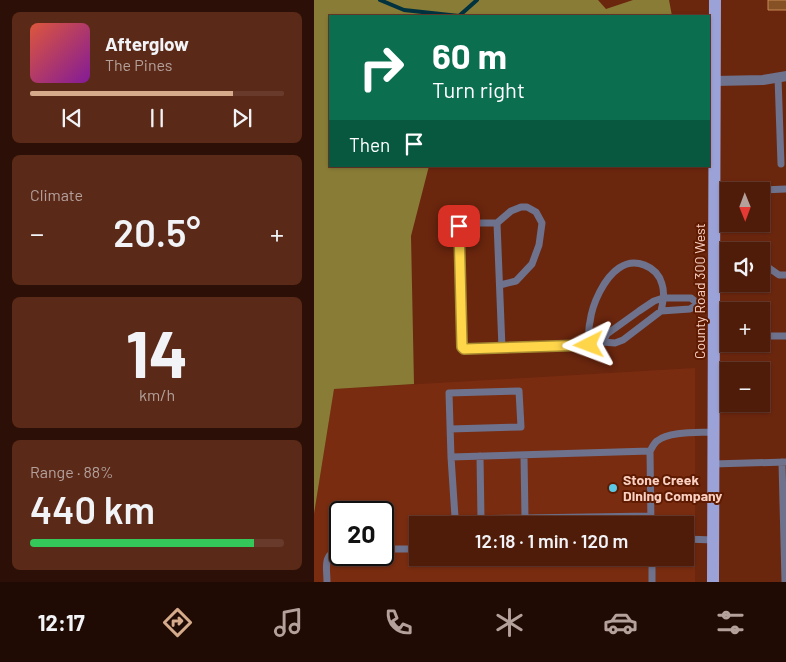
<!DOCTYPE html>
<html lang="en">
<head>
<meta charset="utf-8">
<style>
	:root { --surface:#501c0a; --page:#5a2918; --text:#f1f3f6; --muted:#b4a19c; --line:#673a2b; --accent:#d6ab8b }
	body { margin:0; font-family:Barlow,sans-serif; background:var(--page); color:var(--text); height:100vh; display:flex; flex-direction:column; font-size:19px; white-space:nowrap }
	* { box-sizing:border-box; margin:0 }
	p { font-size:16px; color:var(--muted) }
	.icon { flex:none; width:28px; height:28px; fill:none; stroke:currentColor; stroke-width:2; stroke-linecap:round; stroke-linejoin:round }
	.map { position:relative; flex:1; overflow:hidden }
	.details { display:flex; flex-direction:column; gap:12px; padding:12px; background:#2c0f06; width:314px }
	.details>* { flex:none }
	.top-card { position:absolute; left:15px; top:15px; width:381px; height:152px; border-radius:0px; box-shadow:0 1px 4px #0004,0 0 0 1px var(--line); background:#0b6e4f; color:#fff; overflow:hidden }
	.needle { width:32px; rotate:179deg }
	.fabs { position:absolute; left:406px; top:182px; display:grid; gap:10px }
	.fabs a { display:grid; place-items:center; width:50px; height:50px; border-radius:0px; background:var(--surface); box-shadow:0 1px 4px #0004,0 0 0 1px var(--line); font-size:25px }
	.speed { position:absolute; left:15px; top:501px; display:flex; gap:10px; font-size:25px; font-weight:700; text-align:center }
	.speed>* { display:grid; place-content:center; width:65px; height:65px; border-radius:50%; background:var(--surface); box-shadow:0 1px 4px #0004,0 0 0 1px var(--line); line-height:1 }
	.speed .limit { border:2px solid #111; border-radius:8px; background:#fff; color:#111 }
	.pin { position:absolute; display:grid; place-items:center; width:42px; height:42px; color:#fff; margin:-21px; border-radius:10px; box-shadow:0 2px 8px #0006 }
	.me { position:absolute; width:55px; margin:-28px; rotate:267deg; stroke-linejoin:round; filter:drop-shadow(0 0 4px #0008) }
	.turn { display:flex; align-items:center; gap:18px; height:105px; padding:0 20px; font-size:22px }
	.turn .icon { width:65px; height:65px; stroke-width:2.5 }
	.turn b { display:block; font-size:35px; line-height:42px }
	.then { display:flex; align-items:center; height:48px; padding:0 20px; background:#0003; gap:10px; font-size:19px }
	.big { font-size:38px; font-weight:600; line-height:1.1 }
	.details .widget { flex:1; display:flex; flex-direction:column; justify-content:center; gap:8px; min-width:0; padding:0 18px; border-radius:8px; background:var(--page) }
	.details .dial { align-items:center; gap:0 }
	.dial b { font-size:65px; line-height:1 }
	.song { display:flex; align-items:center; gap:15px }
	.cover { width:60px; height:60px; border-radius:8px; background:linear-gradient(135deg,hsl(10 70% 55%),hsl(290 70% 35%)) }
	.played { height:5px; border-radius:2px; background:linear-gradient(90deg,var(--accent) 80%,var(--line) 80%) }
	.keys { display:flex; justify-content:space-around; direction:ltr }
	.heat { display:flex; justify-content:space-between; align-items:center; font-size:28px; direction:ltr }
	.charge { height:8px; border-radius:4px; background:linear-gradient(90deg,#34c759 88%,var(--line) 0) }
	.trip { position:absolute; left:95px; top:516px; width:285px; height:50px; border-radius:0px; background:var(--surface); box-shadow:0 1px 4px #0004,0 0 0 1px var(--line); font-weight:600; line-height:50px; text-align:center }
	.tabs { display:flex; height:80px; justify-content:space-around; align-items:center; background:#200b04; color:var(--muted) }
	.tabs .icon { width:35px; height:35px }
	.tabs .selected { color:var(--accent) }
	.tabs b { font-size:22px; color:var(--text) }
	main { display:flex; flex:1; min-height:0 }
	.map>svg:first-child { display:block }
	.built { fill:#792c10; fill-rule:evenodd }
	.forest { fill:#897c36 }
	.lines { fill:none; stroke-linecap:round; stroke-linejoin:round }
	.stream { stroke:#00323f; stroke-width:4 }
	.building { fill:#865225; stroke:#c88854 }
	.service { stroke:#6e728c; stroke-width:7 }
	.minor { stroke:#6e728c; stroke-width:10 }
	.primary { stroke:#9ba2d7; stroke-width:12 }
	.route-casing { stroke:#a68a30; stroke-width:12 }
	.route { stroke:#ffd54a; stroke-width:9 }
	.poi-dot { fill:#5bc8e6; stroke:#5e1b01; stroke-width:2 }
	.labels { text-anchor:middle; stroke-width:4; stroke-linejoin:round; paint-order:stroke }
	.street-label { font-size:14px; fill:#fad0c2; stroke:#5e1b01 }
	.poi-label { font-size:14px; font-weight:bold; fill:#fad0c2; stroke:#5e1b01; text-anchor:start }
</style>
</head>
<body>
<main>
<section class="details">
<div class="widget">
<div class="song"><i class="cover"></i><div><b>Afterglow</b><p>The Pines</p></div></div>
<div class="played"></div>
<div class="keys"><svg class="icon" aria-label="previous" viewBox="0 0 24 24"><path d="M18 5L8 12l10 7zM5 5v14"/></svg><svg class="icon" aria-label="pause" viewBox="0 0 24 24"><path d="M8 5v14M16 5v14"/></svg><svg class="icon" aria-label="next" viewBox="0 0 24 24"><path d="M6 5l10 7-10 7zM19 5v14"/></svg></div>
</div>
<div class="widget"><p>Climate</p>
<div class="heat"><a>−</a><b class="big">20.5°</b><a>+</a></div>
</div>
<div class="widget dial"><b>14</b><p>km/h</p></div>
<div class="widget"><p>Range · 88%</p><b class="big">440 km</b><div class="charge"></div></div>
</section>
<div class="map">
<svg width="473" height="582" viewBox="0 0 473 582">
	<rect width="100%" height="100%" fill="#6b260e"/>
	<path class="built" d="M381,368V582H0V514L20,389ZM26,512H69V555H26ZM104,525H371V558H104Z"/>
	<path class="forest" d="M0,0H284L292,9L319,0H355L358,16H16V166H115L97,236L100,384L20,389L0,514Z"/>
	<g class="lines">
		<path class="stream" d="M66,0L90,10L145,16L163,0"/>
	</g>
	<path class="building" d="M454,0H473V10H454Z"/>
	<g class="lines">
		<path class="service" d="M464,77L467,164
			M401,192L473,189
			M183,223L197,211L207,207H213L222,212L228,223L225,245L218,264L202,281L186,285
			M401,259H415
			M448,263L465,275H473
			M349,298H377L384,304L376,309L347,311L309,340L301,343L289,342L293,334L325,311L340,301Z
			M401,335H415
			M448,336H473
			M275,345C275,337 274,329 276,322C278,304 290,278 305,268C321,257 343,266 348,284C351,293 349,302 347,311
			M188,348L183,223H148L145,226L148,347L152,349L266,346L289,342
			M136,429L207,427L205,391L135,393L137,457
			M336,451L137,457L141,517L146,519L337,516
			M210,455L211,518
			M166,456L167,519
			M468,462L471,582
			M399,464L472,462
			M337,525L336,451C338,448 340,443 343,441C356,431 384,433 400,432
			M371,539L400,540
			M69,549H104
			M149,558L154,560H167L281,558
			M338,558V582
			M13,582C13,567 8,554 26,550"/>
		<path class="minor" d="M401,81L449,80L473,76"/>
		<path class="primary" d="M399,582L401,0"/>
	</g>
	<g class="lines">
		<g class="route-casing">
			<path id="route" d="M145,226L148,347L150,349L275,345"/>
		</g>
		<use href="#route" class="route"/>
	</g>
	<circle class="poi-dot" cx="299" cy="488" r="5"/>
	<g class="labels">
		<g class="street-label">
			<text transform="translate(386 291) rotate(-90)" y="5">County Road 300 West</text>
		</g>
		<g class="poi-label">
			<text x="309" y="485">Stone Creek<tspan x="309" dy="16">Dining Company</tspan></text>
		</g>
	</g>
</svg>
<div class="fabs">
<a><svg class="needle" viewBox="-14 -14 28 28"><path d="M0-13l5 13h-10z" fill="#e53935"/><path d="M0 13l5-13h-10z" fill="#b4a19c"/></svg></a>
<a><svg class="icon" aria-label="sound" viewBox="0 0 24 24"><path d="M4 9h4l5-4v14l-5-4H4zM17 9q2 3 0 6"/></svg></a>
<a>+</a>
<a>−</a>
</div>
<div class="speed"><div class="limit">20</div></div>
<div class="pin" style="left:145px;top:226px;background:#d93025"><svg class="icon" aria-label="arrive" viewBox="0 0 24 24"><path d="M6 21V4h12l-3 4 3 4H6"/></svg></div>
<svg class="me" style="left:275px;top:345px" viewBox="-20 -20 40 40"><path d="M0-17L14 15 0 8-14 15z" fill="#ffd54a" stroke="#fff" stroke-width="4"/></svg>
<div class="trip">12:18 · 1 min · 120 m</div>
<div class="top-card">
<div class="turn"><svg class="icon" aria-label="right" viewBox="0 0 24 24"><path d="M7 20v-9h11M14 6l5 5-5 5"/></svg><div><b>60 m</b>Turn right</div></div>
<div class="then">Then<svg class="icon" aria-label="arrive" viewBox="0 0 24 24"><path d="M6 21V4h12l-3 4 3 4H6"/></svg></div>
</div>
</div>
</main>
<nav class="tabs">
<b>12:17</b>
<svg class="icon selected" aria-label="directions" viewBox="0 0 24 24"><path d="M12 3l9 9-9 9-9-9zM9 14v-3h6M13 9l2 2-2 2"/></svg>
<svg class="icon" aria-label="music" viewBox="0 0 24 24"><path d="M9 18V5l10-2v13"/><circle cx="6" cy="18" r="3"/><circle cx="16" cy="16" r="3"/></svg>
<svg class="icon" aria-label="phone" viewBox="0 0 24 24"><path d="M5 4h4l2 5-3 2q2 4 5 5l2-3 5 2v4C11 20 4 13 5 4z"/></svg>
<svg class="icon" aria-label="climate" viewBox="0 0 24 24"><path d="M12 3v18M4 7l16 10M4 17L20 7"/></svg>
<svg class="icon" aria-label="car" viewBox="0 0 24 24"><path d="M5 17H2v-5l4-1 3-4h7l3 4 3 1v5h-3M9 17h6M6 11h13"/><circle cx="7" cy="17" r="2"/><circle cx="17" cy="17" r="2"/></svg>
<svg class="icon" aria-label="filters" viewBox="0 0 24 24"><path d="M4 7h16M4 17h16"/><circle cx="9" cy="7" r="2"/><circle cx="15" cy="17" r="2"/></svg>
</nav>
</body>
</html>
